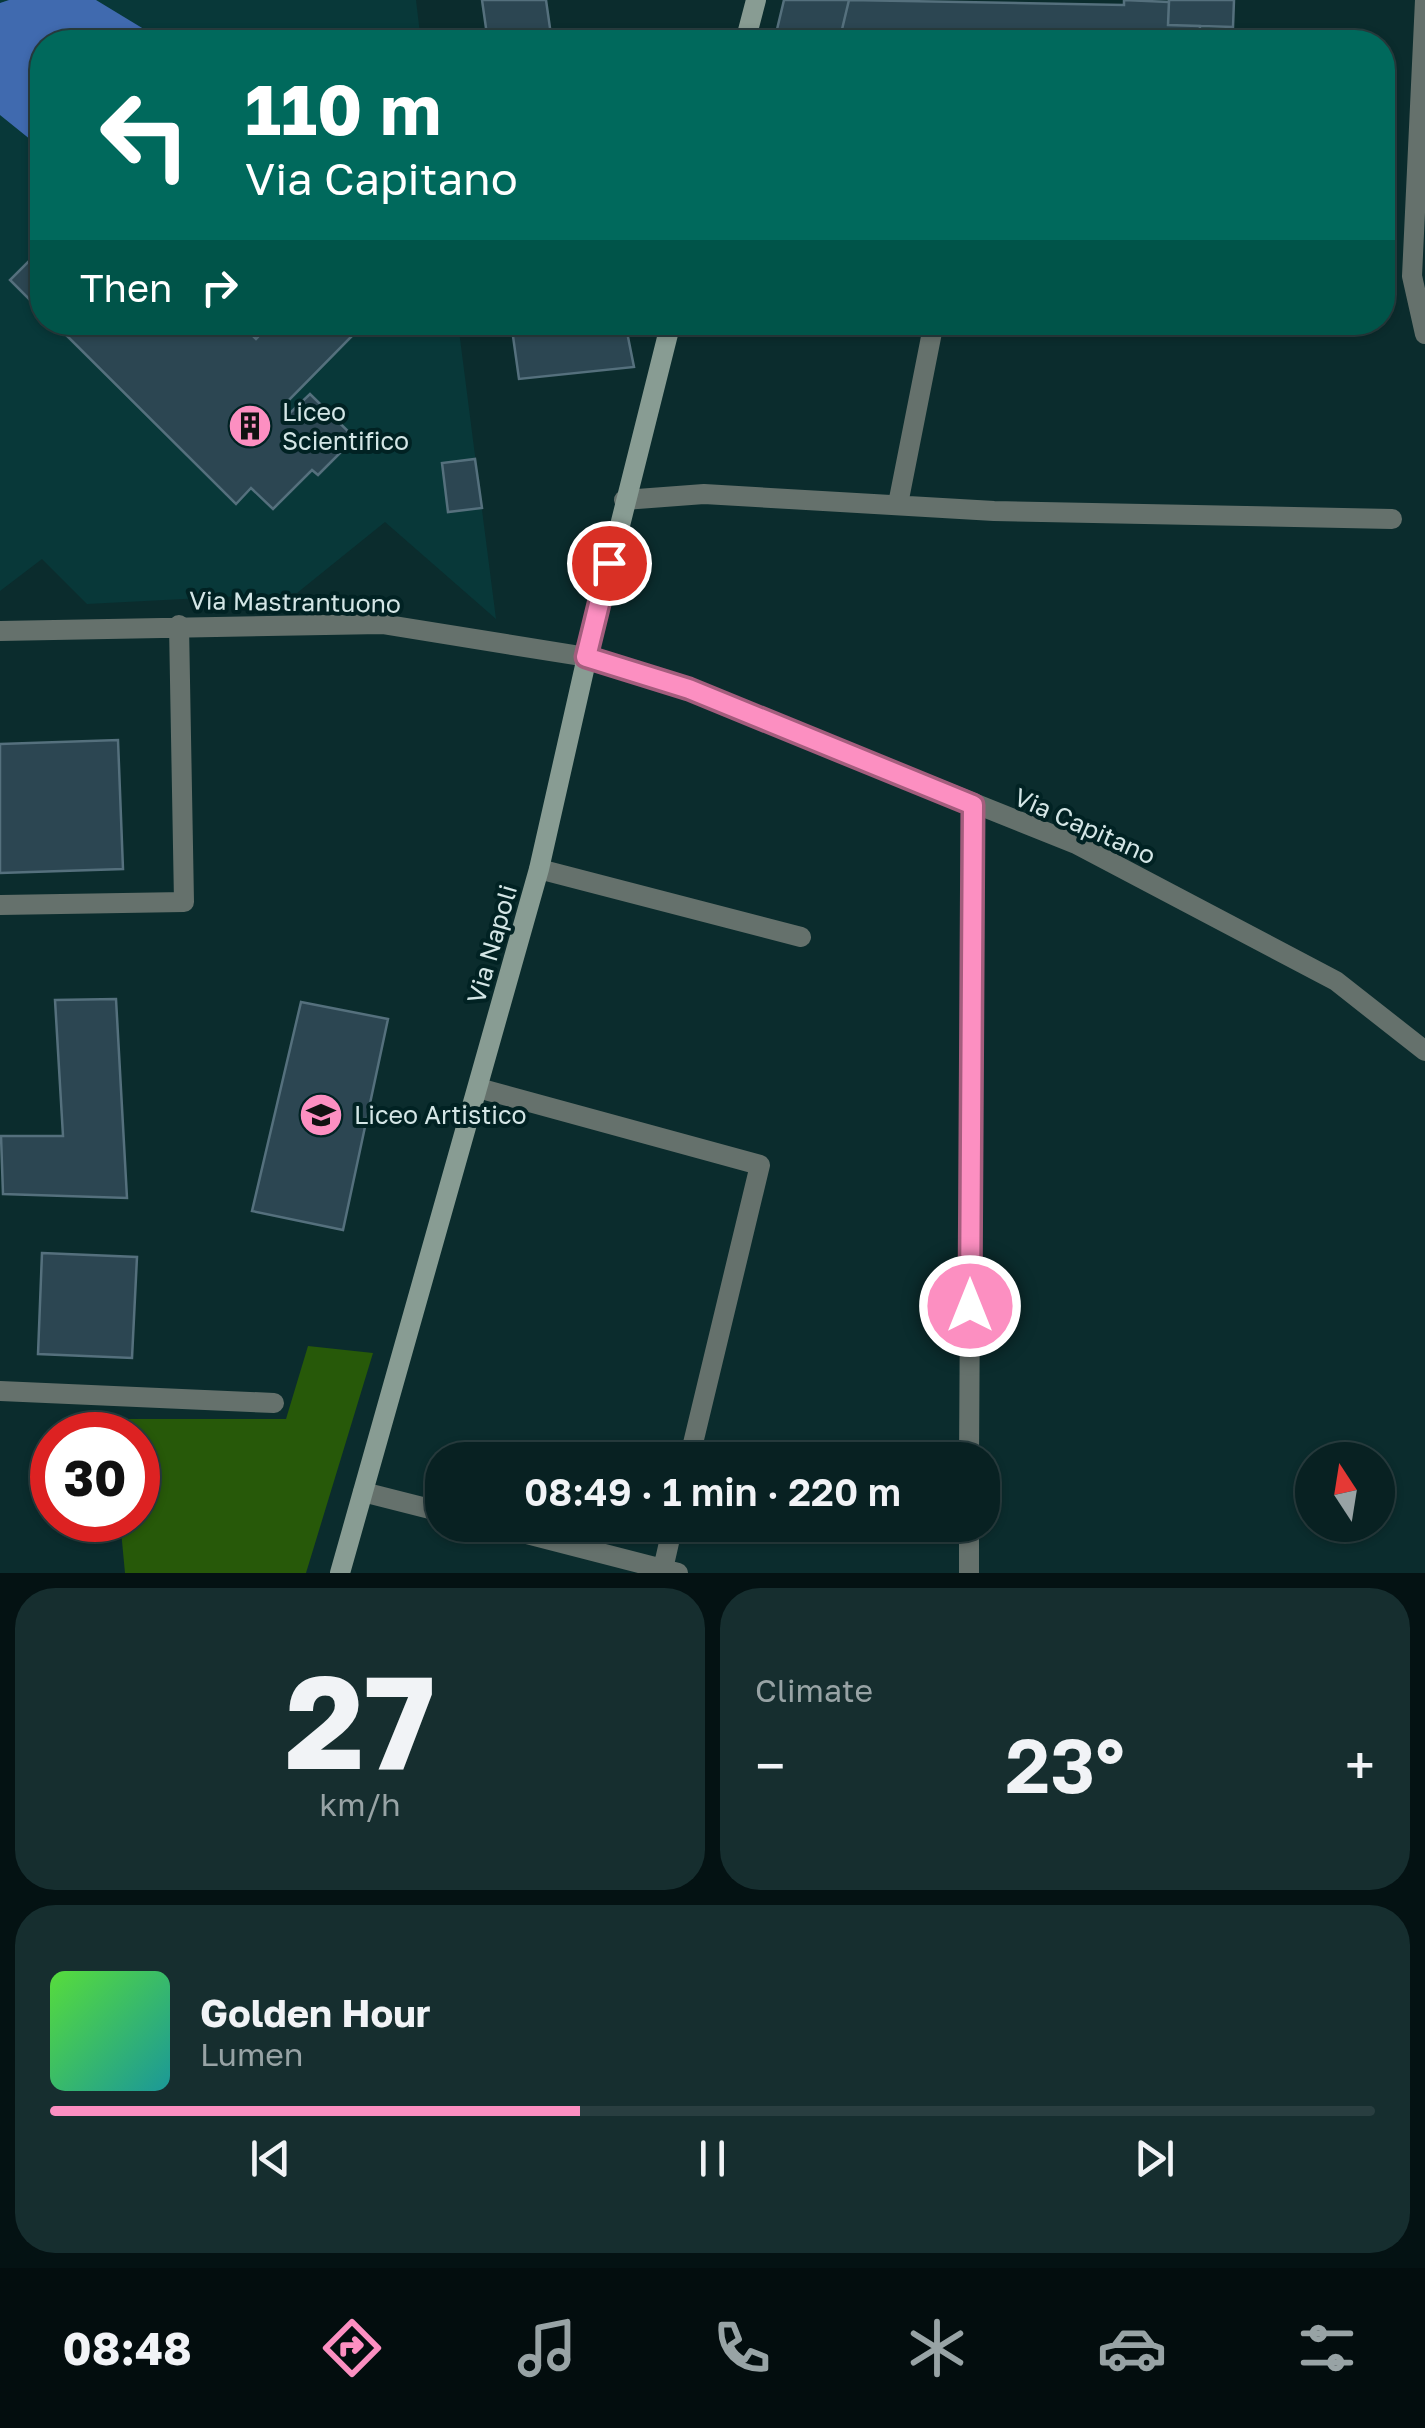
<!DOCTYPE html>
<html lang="en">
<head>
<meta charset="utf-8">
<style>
	:root { --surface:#082122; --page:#162e2f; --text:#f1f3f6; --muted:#98a3a5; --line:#293e40; --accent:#fc8fc1 }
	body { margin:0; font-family:"Golos Text",sans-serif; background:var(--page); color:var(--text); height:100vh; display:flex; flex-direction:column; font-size:38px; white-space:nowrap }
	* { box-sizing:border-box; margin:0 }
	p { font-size:32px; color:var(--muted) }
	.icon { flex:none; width:55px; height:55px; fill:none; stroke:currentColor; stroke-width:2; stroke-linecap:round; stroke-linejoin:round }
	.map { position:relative; height:1573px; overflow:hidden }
	.details { display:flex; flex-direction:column; gap:15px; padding:15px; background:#041213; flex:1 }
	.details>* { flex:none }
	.top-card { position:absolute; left:30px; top:30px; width:1365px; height:305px; border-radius:40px; box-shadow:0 2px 8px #0004,0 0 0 2px var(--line); background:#00695c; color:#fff; overflow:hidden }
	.needle { width:65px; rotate:348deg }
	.buttons { position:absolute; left:1295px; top:1442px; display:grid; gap:20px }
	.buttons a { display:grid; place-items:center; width:100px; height:100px; border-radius:50%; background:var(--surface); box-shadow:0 2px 8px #0004,0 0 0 2px var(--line); font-size:50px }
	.speed { position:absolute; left:30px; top:1412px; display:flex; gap:20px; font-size:50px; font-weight:700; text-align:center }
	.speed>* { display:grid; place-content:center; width:130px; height:130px; border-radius:50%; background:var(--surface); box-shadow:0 2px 8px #0004,0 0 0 2px var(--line); line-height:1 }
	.speed .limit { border:15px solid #d22; background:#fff; color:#111 }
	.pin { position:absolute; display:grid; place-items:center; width:85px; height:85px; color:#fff; margin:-42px; border:5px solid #fff; border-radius:50%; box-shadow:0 2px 10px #0007 }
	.me { position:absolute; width:110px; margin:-55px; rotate:0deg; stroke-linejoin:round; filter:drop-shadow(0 0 8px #0008) }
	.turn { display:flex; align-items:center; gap:35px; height:210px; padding:0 50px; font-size:45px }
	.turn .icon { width:130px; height:130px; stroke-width:2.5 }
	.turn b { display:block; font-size:70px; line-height:85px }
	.then { display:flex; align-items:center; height:95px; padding:0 50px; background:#0003; gap:20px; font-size:38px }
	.big { font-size:75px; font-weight:600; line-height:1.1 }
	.details .widget { flex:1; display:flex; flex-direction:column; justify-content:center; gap:15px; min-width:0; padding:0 35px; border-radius:40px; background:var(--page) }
	.details .dial { align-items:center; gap:0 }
	.dial b { font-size:130px; line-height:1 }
	.song { display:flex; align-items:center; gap:30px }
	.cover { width:120px; height:120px; border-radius:15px; background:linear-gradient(135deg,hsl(110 70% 55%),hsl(180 70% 35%)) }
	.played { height:10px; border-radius:5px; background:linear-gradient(90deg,var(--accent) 40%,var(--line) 40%) }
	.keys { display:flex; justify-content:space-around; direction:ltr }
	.heat { display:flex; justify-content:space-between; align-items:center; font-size:55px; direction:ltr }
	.details .tiles { flex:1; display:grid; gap:15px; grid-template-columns:1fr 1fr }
	.widget:last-child { grid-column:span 2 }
	.trip { position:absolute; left:425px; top:1442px; width:575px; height:100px; border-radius:40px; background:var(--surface); box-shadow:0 2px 8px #0004,0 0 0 2px var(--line); font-weight:600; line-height:100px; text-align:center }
	.menu { display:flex; height:160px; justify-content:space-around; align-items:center; background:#030d0e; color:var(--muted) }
	.menu .icon { width:70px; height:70px }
	.menu .active { color:var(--accent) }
	.menu b { font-size:45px; color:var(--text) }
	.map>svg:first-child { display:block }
	.built { fill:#083839 }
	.forest { fill:#275909 }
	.water { fill:#406aaf }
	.building { fill:#2c4652; stroke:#55707d; stroke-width:2.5 }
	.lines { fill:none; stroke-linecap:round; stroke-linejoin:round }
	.street { stroke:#65716c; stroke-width:20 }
	.secondary { stroke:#889c93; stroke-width:20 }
	.route-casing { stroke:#a45d7d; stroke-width:25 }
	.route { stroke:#fc8fc1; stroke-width:18 }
	.labels { text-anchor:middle; stroke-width:8; stroke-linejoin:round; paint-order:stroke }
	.poi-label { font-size:25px; fill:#d4e6e6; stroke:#012223; text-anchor:start }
	.street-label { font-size:25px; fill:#d4e6e6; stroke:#012223 }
</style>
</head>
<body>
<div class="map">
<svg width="1425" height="1573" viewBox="0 0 1425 1573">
	<rect width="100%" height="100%" fill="#0b2c2d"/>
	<path class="built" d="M0,0H416L421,42H42V322L458,323L496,619L385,522L297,593L87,604L42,559L0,591Z"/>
	<path class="forest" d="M308,1346L373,1353L306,1573H125L120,1520H138V1435H111L109,1419H286Z"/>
	<path class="water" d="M9,0H96L157,37L150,42H42V131L31,140L0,115V3Z"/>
	<path class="building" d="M482,0H546L552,42H488Z
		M784,0H849L839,42H774Z
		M849,0L1124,5V0L1169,2L1168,25L1200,26L1199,42H839Z
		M1234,0L1233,27L1168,25L1169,0Z
		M42,248V312L10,280Z
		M53,322H239L256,339L272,322H339L352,336L282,407L289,414L310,394L355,438L318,475L312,470L273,509L251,488L236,504Z
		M511,322H625L634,367L519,379Z
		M475,459L482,508L448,512L442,463Z
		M118,740L123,869L0,873V744Z
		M116,999L127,1198L3,1194L1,1136H63L55,1000Z
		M301,1002L388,1019L343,1230L252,1211Z
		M42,1253L137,1257L132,1358L38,1354Z"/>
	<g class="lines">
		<path class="street" d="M1425,0L1412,276L1425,334
			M624,500L704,494L994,511L1392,519
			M898,504L934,322
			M0,631L382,624L587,657L689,689L1076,844L1336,981L1425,1051
			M539,869L801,937
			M0,905L184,902L179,625
			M478,1088L760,1165L689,1460
			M0,1391L274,1403
			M969,1460L973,805
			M363,1492L442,1512
			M492,1525L678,1573
			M663,1569L673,1525
			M969,1573V1525"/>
		<path class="secondary" d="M745,42L756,0
			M340,1573L539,869L587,657L671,322"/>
	</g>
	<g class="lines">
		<g class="route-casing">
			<path id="route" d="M609,563L586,657L689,689L973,805L970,1306"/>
		</g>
		<use href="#route" class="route"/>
	</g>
	<defs>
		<g id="building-disc" transform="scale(2.25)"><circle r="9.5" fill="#fc8fc1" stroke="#012223"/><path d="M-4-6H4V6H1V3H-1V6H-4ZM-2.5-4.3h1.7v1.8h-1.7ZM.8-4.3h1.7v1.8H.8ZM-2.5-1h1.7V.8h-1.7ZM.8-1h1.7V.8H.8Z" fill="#111"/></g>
		<g id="school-disc" transform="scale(2.25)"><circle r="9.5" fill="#fc8fc1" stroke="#012223"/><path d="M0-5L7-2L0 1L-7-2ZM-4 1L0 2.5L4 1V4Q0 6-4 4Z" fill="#111"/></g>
	</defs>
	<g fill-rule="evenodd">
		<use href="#building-disc" x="250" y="426"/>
		<use href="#school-disc" x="321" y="1115"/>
	</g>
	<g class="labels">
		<g class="poi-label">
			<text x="282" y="421">Liceo<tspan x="282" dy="29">Scientifico</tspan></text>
			<text x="354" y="1124">Liceo Artistico</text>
		</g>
		<g class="street-label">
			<text transform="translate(295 602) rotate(1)" y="9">Via Mastrantuono</text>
			<text transform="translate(1085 826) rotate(24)" y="9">Via Capitano</text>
			<text transform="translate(492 944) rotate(-74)" y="9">Via Napoli</text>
		</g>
	</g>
</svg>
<div class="buttons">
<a><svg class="needle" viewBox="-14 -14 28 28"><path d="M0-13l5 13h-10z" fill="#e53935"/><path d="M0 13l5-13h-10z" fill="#98a3a5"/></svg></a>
</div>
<div class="speed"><div class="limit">30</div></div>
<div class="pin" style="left:609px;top:563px;background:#d93025"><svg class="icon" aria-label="arrive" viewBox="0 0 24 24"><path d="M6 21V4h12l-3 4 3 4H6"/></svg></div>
<svg class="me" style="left:970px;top:1306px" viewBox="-20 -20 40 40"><circle r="17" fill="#fc8fc1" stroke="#fff" stroke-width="3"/><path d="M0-11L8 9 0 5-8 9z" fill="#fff"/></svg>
<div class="trip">08:49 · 1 min · 220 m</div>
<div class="top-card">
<div class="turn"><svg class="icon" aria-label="left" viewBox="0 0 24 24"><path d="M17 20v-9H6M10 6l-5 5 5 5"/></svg><div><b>110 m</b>Via Capitano</div></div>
<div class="then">Then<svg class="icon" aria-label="right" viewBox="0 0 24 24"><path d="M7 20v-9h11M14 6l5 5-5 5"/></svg></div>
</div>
</div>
<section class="details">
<div class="tiles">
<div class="widget dial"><b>27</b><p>km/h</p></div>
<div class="widget"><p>Climate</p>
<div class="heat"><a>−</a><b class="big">23°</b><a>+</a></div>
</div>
<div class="widget">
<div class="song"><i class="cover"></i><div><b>Golden Hour</b><p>Lumen</p></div></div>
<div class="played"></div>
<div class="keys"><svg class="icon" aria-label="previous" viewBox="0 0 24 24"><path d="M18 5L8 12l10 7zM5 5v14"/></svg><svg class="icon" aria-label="pause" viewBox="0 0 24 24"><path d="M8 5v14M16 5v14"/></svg><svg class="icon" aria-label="next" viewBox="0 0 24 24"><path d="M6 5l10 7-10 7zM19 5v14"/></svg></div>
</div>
</div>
</section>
<nav class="menu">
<b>08:48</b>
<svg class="icon active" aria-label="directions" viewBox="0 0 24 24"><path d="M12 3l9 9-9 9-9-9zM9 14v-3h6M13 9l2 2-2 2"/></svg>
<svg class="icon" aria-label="music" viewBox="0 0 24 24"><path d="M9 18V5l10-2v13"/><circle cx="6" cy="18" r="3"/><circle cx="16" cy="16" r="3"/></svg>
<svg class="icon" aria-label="phone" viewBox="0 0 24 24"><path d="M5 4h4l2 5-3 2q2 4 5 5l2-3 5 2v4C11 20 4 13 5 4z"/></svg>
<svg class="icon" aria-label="climate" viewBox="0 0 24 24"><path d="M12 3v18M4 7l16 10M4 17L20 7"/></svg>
<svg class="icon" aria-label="car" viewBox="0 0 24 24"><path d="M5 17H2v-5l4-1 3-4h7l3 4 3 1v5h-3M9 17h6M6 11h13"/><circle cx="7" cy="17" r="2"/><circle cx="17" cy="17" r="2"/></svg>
<svg class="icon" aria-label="filters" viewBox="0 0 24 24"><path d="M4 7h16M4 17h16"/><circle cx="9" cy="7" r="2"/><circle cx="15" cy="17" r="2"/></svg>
</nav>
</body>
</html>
